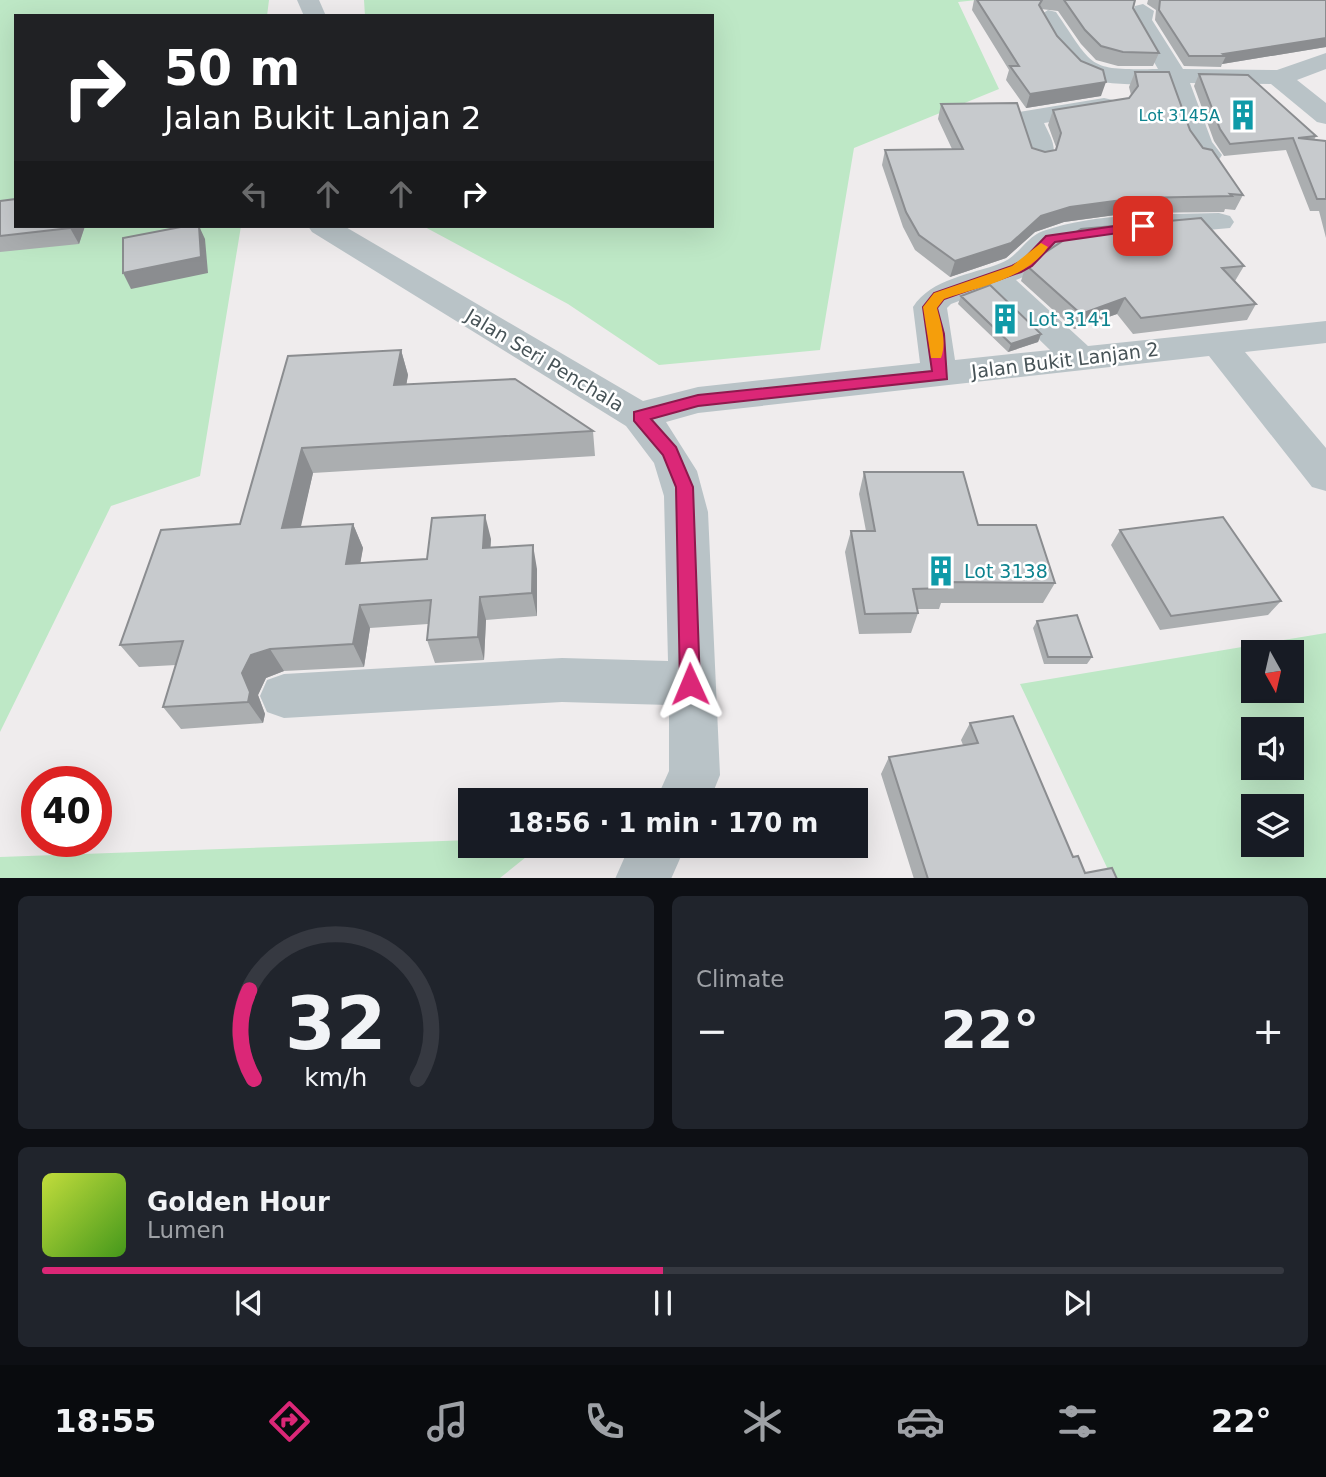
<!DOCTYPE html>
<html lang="en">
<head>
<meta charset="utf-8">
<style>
	:root { --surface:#171b24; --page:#20242c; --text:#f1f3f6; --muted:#9ea1a6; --line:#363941; --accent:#db2777 }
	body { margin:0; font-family:"DejaVu Sans",sans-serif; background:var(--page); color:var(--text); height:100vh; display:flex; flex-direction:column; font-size:26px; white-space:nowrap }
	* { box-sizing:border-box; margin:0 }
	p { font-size:23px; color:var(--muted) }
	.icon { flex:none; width:38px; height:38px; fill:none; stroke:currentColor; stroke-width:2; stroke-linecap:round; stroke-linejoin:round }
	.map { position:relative; height:878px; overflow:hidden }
	.drawer { display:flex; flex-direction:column; gap:18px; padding:18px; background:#0d0f14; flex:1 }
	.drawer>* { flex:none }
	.top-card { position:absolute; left:14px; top:14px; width:700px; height:214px; border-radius:0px; box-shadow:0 7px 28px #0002; background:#202124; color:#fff; overflow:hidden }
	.needle { width:46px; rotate:172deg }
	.buttons { position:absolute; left:1241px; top:640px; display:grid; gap:14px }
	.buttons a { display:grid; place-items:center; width:63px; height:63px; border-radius:0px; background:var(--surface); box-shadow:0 7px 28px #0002; font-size:35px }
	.speed { position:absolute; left:21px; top:766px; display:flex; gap:14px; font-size:35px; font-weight:700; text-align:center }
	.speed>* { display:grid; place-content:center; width:91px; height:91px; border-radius:50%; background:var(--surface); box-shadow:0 7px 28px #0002; line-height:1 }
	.speed .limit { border:10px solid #d22; background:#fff; color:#111 }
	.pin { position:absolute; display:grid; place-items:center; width:60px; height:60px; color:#fff; margin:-30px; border-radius:14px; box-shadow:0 4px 10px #0006 }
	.me { position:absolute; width:77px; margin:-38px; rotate:359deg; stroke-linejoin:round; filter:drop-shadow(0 0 5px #0008) }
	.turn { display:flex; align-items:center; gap:24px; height:147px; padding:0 35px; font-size:32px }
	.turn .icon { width:91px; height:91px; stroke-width:2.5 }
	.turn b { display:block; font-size:49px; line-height:60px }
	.lanes { display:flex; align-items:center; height:66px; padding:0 35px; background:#0003; justify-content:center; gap:35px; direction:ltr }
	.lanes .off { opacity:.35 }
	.big { font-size:52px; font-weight:600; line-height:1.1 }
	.drawer .card { flex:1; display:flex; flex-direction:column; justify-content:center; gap:10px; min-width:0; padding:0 24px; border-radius:10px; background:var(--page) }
	.drawer .dial { align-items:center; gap:0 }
	.dial svg { height:182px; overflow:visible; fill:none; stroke:var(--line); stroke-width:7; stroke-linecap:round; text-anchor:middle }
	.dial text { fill:var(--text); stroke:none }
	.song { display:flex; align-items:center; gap:21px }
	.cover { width:84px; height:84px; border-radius:10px; background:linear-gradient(135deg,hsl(70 70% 55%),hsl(100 70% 35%)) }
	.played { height:7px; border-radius:4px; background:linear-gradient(90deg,var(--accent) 50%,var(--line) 50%) }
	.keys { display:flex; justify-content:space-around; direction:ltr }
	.heat { display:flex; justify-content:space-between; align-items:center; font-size:38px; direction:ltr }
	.drawer .tiles { flex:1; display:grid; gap:18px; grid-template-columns:1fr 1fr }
	.card:last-child { grid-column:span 2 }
	.trip { position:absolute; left:458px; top:788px; width:410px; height:70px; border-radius:0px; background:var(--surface); box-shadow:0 7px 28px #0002; font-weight:600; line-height:70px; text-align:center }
	.menu { display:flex; height:112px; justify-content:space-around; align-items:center; background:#090b0e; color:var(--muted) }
	.menu .icon { width:49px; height:49px }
	.menu .active { color:var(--accent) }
	.menu b { font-size:32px; color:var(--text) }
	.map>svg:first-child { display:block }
	.green { fill:#bee8c6; fill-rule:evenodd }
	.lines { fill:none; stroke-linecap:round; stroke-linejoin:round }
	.minor { fill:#b9c3c7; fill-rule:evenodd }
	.wall { fill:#abaeb0 }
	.shaded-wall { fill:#8b8d90 }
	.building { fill:#c7cacd; stroke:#8b8d90; stroke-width:2 }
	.route { fill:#db2777; stroke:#8e194d; stroke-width:2 }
	.slow { fill:#f59e0b }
	.labels { text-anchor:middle; stroke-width:5; stroke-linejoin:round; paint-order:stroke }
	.far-culture-label { font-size:16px; fill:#0d838f; stroke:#fff; text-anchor:end }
	.culture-label { font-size:19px; fill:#0d838f; stroke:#fff; text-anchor:start }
	.street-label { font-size:19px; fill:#475357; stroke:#fff }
</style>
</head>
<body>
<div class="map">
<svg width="1326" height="879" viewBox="0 0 1326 879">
	<rect width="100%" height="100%" fill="#efeced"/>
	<path class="green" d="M0,0H269L267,16H16V226H241L200,476L111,506L0,732Z
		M364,0H977L958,2L999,89L854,148L820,350L659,365L568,304L423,226H712V16H365Z
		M1326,633V878H1112L1020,684ZM1253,653H1292V691H1253ZM1253,730H1292V768H1253ZM1253,807H1292V845H1253Z
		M471,840V845H541L500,878H0V857Z"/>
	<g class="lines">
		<path class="minor" d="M297,0H319L326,16H304Z
			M1143,4L1154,11L1152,20L1183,69L1277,70L1326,53V69L1297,80L1326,103V124L1317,122L1271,84L1190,83L1212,142L1222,155L1218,161L1208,163L1198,161L1185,143L1165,84C1086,85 1078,86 1037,17L1048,10L1056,12C1095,69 1087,70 1158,69L1130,20L1135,6Z
			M1104,98L1113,100L1117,106L1113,112L1044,123C1050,136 1059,149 1050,162L1040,164L1030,162L1015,118L1019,112Z
			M1219,213L1230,216L1234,222L1230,228L1074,242C1050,249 1040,272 1016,280L1088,346L1326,321V343L1245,352L1326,448V491L1312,487L1209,356L698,413L666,422L697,471L708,512L720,775L710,800H656L669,771V705L562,702L284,718L267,712L260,696L267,680L284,674L562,658L668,661L664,496L654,463L626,426L312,232L308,226H344L643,401L698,387L920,363L913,307C932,278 971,275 1001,263C1018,257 1026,237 1043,231C1099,212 1161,215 1219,213ZM988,290L1050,350L955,360L947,308L951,304Z
			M630,845H686L671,879H615Z"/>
	</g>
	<path class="wall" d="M974,0H1135L1133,8L1159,53L1153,66H1118L1096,60L1081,44L1058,11L1041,9L1057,36L1101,96L1026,108L1006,80L1009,70L972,10Z
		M1148,0H1326V47L1222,64L1221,67L1184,66L1155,20L1156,10L1147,4Z
		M1135,72L1190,130L1203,148L1243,195L1235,210L1225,209L1224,212L1130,213L1064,222L1035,232L1006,258L950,277L915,250L903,227L882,165L885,150L952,149L938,119L941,104L1032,148L1045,152L1055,150L1056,147L1048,125L1053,110L1129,98L1131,95L1129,87Z
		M1199,74L1316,136L1314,140L1326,141V238L1319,211H1310L1286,150L1224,156L1214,141L1194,86Z
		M0,201L16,226H85L79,244L0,252Z
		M1026,265L1244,266L1235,281L1256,304L1247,320L1133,334L1117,314L1074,329L1021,281Z
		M961,296L1041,334L1038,342L1008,352L958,304Z
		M401,350L408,375L406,385L593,431L595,456L313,473L300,527L353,524L363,548L360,563L427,559L491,539L490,548L537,569V616L486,620L484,660L435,663L427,640L428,624L370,628L364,667L284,671L266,678L258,695L265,714L263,723L181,729L163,707L176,665L139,667L120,645L240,524L288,356Z
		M864,472L978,525L1055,583L1043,603H941L939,609H917L918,613L911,633L859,634L845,552L851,531H866L859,494Z
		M1120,530L1281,601L1268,615L1160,630L1111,545Z
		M1037,621L1092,657L1087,664H1044L1033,628Z
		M970,723L1085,873L1117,879H914L881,774L889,757L963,745L961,740Z"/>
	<path class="shaded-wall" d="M1326,38V47L1222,64L1226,56L1223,54Z
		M1106,82L1101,96L1026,108L1030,94Z
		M1137,198L1130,213L1064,222L1035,232L1006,258L950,277L955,261L1041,216L1070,207Z
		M71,226H85L79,244L70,228Z
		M199,226L205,239L208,273L131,289L123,273Z
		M1125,298L1117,314L1074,329L1081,314Z
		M1041,334L1038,342L1008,352L1011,344Z
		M401,350L408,375L402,410L394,385Z
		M302,448L313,473L295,553L282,528Z
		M485,515L491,539L489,572L483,548Z
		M353,524L363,548L356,588L346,564Z
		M533,545L537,569V616L532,593Z
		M480,597L486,620L484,660L478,637Z
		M360,605L370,628L364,667L353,644Z
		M270,649L284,671L266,678L258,695L265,714L263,723L248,702L242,673L251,655Z"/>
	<path class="building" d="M977,0H1042L1039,5L1057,36L1081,61L1103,70L1106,82L1030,94L1010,66H1019Z
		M1064,0H1135L1133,8L1159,53L1123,52L1101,46L1085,30Z
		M1160,0H1326V38L1223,54L1226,56H1189L1159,10Z
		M1135,72H1169L1190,130L1203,148L1212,150L1243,195L1230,194L1232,196L1137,198L1070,207L1041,216L1011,243L955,261L919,235L906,212L885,150L963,149L941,104L1017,103L1032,148L1045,152L1056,150L1061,133L1053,110L1129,98L1138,86Z
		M1199,74L1248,75L1316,136L1298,138L1326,141V199H1317L1293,138L1230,144L1220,129Z
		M16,199V226H71L70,228L0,236V201Z
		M1201,218L1244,266L1222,268L1256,304L1141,318L1125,298L1081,314L1026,265L1081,229Z
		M186,226H199L201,257L123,273V238Z
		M990,285L1041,334L1011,344L961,296Z
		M401,350L394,385L515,379L593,431L302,448L282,528L353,524L346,564L427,559L432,518L485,515L483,548L533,545L532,593L480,597L478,637L427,640L431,600L360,605L353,644L270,649L251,655L242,673L250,692L248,702L163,707L183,641L120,645L161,530L240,524L288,356Z
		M864,472H963L978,525H1036L1055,583L946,582L947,588L913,589L918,613L865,614L851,531H875Z
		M1223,517L1281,601L1171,616L1120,530Z
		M1077,615L1092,657H1048L1037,621Z
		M1013,716L1073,857L1078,856L1085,873L1112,868L1117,879H928L889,757L978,743L970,723Z"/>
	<path class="route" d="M1143,222L1147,223V229L1055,242L1032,266L1021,272L944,299L937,308L944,334L947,379L698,406L651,419L676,447L693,487L700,684L697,690L690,693L683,690L680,684L676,487L663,455L634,421V412L698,395L932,371L923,307L934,293L1012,266L1023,260L1046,236Z"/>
	<path class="slow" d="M1041,243L1048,247C1026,279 979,287 944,299L937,308C941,324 947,342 941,358H931L923,307L934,293L1012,266Z"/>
	<defs>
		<g id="building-bare" transform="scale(2.415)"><path d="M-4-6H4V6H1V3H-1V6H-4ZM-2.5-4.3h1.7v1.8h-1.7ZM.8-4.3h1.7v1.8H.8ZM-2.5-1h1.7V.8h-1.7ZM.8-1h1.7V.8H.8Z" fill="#0f9aa8" stroke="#fff" stroke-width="2.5" paint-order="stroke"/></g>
	</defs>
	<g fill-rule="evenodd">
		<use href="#building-bare" x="1243" y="115"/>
		<use href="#building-bare" x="1005" y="319"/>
		<use href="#building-bare" x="941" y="571"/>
	</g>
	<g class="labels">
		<g class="far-culture-label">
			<text x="1220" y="121">Lot 3145A</text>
		</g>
		<g class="culture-label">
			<text x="1028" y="326">Lot 3141</text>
			<text x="964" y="578">Lot 3138</text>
		</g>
		<g class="street-label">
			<text transform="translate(545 360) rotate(31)" y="7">Jalan Seri Penchala</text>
			<text transform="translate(1065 360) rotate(-7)" y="7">Jalan Bukit Lanjan 2</text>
		</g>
	</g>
</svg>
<div class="buttons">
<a><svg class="needle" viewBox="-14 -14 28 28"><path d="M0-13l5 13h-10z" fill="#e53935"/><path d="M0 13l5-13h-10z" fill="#9ea1a6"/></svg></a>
<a><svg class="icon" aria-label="sound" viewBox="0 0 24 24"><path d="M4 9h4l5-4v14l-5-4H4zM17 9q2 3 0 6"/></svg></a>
<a><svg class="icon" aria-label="layers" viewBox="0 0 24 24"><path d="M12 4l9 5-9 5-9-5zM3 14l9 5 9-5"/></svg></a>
</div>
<div class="speed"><div class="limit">40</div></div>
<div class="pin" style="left:1143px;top:226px;background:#d93025"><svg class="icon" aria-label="arrive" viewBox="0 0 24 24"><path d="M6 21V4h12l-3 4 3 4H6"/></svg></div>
<svg class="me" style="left:690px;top:684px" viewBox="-20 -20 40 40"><path d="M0-17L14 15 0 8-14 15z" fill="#db2777" stroke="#fff" stroke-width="4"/></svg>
<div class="trip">18:56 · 1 min · 170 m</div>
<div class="top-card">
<div class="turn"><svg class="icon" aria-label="right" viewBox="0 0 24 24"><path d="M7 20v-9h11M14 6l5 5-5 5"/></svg><div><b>50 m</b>Jalan Bukit Lanjan 2</div></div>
<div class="lanes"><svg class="icon off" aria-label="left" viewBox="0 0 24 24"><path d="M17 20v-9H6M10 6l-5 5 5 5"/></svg><svg class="icon off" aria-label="ahead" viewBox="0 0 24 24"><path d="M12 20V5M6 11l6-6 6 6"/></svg><svg class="icon off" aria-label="ahead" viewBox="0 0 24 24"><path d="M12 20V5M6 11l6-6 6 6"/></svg><svg class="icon" aria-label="right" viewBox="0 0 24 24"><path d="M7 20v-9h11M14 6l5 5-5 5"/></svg></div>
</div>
</div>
<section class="drawer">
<div class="tiles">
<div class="card dial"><svg viewBox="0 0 100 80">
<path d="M14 69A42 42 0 1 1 86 69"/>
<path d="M14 69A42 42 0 0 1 12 30" stroke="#db2777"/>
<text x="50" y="56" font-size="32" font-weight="700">32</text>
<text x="50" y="72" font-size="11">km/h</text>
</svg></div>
<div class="card"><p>Climate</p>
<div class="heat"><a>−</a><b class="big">22°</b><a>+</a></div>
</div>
<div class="card">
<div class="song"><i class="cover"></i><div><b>Golden Hour</b><p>Lumen</p></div></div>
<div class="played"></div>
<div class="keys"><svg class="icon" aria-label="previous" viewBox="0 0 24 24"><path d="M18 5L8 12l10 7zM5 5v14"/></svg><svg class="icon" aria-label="pause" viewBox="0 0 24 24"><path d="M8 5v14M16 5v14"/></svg><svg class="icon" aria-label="next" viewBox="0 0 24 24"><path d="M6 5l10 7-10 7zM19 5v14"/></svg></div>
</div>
</div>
</section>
<nav class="menu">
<b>18:55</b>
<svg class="icon active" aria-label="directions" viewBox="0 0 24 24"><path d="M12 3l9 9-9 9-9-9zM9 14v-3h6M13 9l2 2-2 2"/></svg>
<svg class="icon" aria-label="music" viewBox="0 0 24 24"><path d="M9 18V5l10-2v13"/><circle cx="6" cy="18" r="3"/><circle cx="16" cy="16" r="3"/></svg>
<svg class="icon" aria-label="phone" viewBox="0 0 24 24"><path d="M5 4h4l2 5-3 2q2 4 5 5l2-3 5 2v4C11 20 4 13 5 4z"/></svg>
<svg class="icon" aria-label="climate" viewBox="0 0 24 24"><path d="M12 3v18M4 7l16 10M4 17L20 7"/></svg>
<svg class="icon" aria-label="car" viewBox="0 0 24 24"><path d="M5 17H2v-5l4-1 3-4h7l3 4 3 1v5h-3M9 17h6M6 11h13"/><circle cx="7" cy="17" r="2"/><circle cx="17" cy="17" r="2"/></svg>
<svg class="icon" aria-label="filters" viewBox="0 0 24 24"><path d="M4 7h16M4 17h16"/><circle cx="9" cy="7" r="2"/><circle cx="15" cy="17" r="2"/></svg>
<b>22°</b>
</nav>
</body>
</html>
